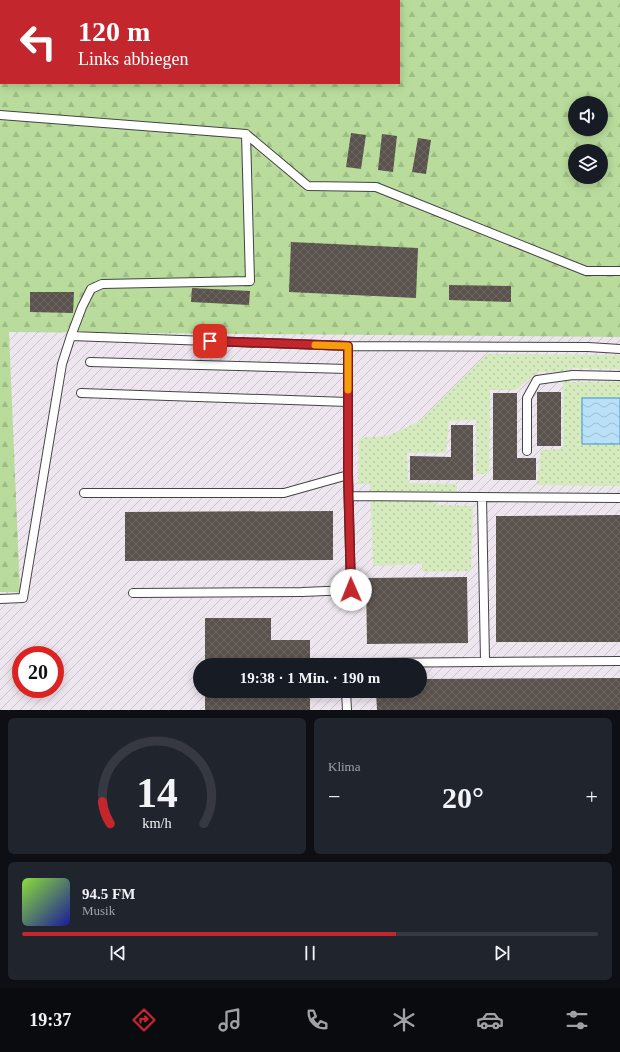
<!DOCTYPE html>
<html lang="de">
<head>
<meta charset="utf-8">
<style>
	:root { --surface:#171b24; --page:#20242c; --text:#f1f3f6; --muted:#9ea1a6; --line:#363941; --accent:#c4262e }
	body { margin:0; font-family:"Times New Roman",serif; background:var(--page); color:var(--text); height:100vh; display:flex; flex-direction:column; font-size:15px; white-space:nowrap }
	* { box-sizing:border-box; margin:0 }
	p { font-size:13px; color:var(--muted) }
	.icon { flex:none; width:22px; height:22px; fill:none; stroke:currentColor; stroke-width:2; stroke-linecap:round; stroke-linejoin:round }
	.map { position:relative; height:710px; overflow:hidden }
	.panel { display:flex; flex-direction:column; gap:8px; padding:8px; background:#0d0f14; flex:1 }
	.panel>* { flex:none }
	.hud { position:absolute; left:0px; top:0px; width:400px; height:84px; box-shadow:0 2px 10px #0003; background:#c4262e; color:#fff; overflow:hidden }
	.tools { position:absolute; left:568px; top:96px; display:grid; gap:8px }
	.tools a { display:grid; place-items:center; width:40px; height:40px; border-radius:50%; background:var(--surface); box-shadow:0 2px 10px #0003; font-size:20px }
	.speed { position:absolute; left:12px; top:646px; display:flex; gap:8px; font-size:20px; font-weight:700; text-align:center }
	.speed>* { display:grid; place-content:center; width:52px; height:52px; border-radius:50%; background:var(--surface); box-shadow:0 2px 10px #0003; line-height:1 }
	.speed .limit { border:6px solid #d22; background:#fff; color:#111 }
	.pin { position:absolute; display:grid; place-items:center; width:34px; height:34px; color:#fff; margin:-17px; border-radius:8px; box-shadow:0 2px 6px #0006 }
	.me { position:absolute; width:44px; margin:-22px; rotate:359deg; stroke-linejoin:round; filter:drop-shadow(0 0 3px #0008) }
	.turn { display:flex; align-items:center; gap:14px; height:84px; padding:0 12px; font-size:18px }
	.turn .icon { width:52px; height:52px; stroke-width:2.5 }
	.turn b { display:block; font-size:28px; line-height:34px }
	.big { font-size:30px; font-weight:800; line-height:1.1 }
	.panel .card { flex:1; display:flex; flex-direction:column; justify-content:center; gap:6px; min-width:0; padding:0 14px; border-radius:6px; background:var(--page) }
	.panel .dial { align-items:center; gap:0 }
	.dial svg { height:104px; overflow:visible; fill:none; stroke:var(--line); stroke-width:7; stroke-linecap:round; text-anchor:middle }
	.dial text { fill:var(--text); stroke:none }
	.song { display:flex; align-items:center; gap:12px }
	.cover { width:48px; height:48px; border-radius:6px; background:linear-gradient(135deg,hsl(90 70% 55%),hsl(240 70% 35%)) }
	.played { height:4px; border-radius:2px; background:linear-gradient(90deg,var(--accent) 65%,var(--line) 65%) }
	.keys { display:flex; justify-content:space-around; direction:ltr }
	.heat { display:flex; justify-content:space-between; align-items:center; font-size:22px; direction:ltr }
	.panel .tiles { flex:1; display:grid; gap:8px; grid-template-columns:1fr 1fr }
	.card:last-child { grid-column:span 2 }
	.trip { position:absolute; left:193px; top:658px; width:234px; height:40px; border-radius:20px; background:var(--surface); box-shadow:0 2px 10px #0003; font-weight:800; line-height:40px; text-align:center }
	.dock { display:flex; height:64px; justify-content:space-around; align-items:center; background:#090b0e; color:var(--muted) }
	.dock .icon { width:28px; height:28px }
	.dock .current { color:var(--accent) }
	.dock b { font-size:18px; color:var(--text) }
	.map>svg:first-child { display:block }
	.industrial { fill:url(#industrial-furrows); fill-rule:evenodd }
	.grass { fill:url(#grass-dots) }
	.forest { fill:url(#forest-firs); fill-rule:evenodd }
	.water { fill:url(#water-waves); stroke:#3f96cf }
	.building { fill:url(#building-cross-hatch) }
	.lines { fill:none; stroke-linecap:round; stroke-linejoin:round }
	.lane-casing { stroke:#444; stroke-width:10 }
	.lane { stroke:#fff; stroke-width:8 }
	.route-casing { stroke:#7f191e; stroke-width:10 }
	.route { stroke:#c4262e; stroke-width:7 }
	.slow { stroke:#f59e0b; stroke-width:7 }
</style>
</head>
<body>
<div class="map">
<svg width="620" height="710" viewBox="0 0 620 710">
	<defs>
		<pattern id="industrial-furrows" width="10" height="10" patternUnits="userSpaceOnUse"><rect width="10" height="10" fill="#eee6ef"/><path d="M-1 1l2-2M0 10L10 0M9 11l2-2" fill="none" stroke="#cbc4cc"/></pattern>
		<pattern id="grass-dots" width="8" height="8" patternUnits="userSpaceOnUse"><rect width="8" height="8" fill="#d5ebbd"/><path d="M2 2h.1M6 6h.1" fill="none" stroke="#b6c8a1" stroke-width="1.8" stroke-linecap="round"/></pattern>
		<pattern id="forest-firs" width="22" height="20" patternUnits="userSpaceOnUse"><rect width="22" height="20" fill="#b9dc9c"/><path d="M5 1l3.5 6h-7zM16 11l3.5 6h-7z" fill="#9ebc85"/></pattern>
		<pattern id="water-waves" width="16" height="10" patternUnits="userSpaceOnUse"><rect width="16" height="10" fill="#b9e0f7"/><path d="M0 5q4-4 8 0t8 0" fill="none" stroke="#9ebfd3"/></pattern>
		<pattern id="building-cross-hatch" width="8" height="8" patternUnits="userSpaceOnUse"><rect width="8" height="8" fill="#5a524d"/><path d="M0 0l8 8M0 8l8-8" fill="none" stroke="#6d6662"/></pattern>
	</defs>
	<rect width="100%" height="100%" fill="#fffdf5"/>
	<path class="industrial" d="M0,0H620V710H0ZM1,1H399V83H1ZM575,103H601V129H575ZM575,151H601V177H575ZM21,655H55V689H21ZM200,665H420V691H200Z"/>
	<path class="grass" d="M487,354L620,355V369L569,368L568,382H620V486L537,485L541,450L563,449V372H537L516,390H490L489,474H476V420L449,421L446,453H407L408,483L457,484V492L436,493L435,505L473,506L471,571L423,572L422,564L373,566L370,484H358L359,438L388,436L420,421Z"/>
	<path class="forest" d="M0,0H620V337L9,332L20,592H0ZM1,1H399V83H1ZM575,103H601V129H575ZM575,151H601V177H575Z"/>
	<path class="water" d="M582,398H620V444H582Z"/>
	<path class="building" d="M351,133L366,135L361,169L346,167Z
		M382,134L397,136L393,172L378,170Z
		M418,138L431,140L426,174L412,172Z
		M291,242L418,248L416,298L289,292Z
		M449,285L511,286V302L449,300Z
		M192,288L250,291L249,305L191,302Z
		M30,292H74L73,313L30,312Z
		M537,392H561V446H537Z
		M493,393H517V458H536V480H493Z
		M451,425H473V480H410V456L451,457Z
		M333,511V560L125,561V512Z
		M620,515V642H496V516Z
		M467,577L468,643L367,644L366,578Z
		M205,618H271V640H310V665H205Z
		M620,678V710H377L376,691H420V679Z
		M205,691H310V710H205Z"/>
	<g class="lines">
		<g class="lane-casing">
			<path id="lane" d="M0,115L246,134
				M71,336L82,307L91,289L102,284L250,281L246,134L308,186L376,187L586,271H620
				M90,362L348,369
				M81,393L348,402
				M527,451V398L537,380L573,375L620,376
				M84,493H284L348,475
				M349,496L620,498
				M482,498L485,661
				M133,593L302,592L351,590L348,475V346
				M0,599L23,598L62,364L71,336L348,346L588,347L620,349
				M352,665L362,663L620,661
				M346,691L347,710"/>
		</g>
		<use href="#lane" class="lane"/>
	</g>
	<g class="lines">
		<g class="route-casing">
			<path id="route" d="M210,341L348,346V475L351,590"/>
		</g>
		<use href="#route" class="route"/>
		<path class="slow" d="M315,345L348,346V390"/>
	</g>
</svg>
<div class="tools">
<a><svg class="icon" aria-label="sound" viewBox="0 0 24 24"><path d="M4 9h4l5-4v14l-5-4H4zM17 9q2 3 0 6"/></svg></a>
<a><svg class="icon" aria-label="layers" viewBox="0 0 24 24"><path d="M12 4l9 5-9 5-9-5zM3 14l9 5 9-5"/></svg></a>
</div>
<div class="speed"><div class="limit">20</div></div>
<div class="pin" style="left:210px;top:341px;background:#d93025"><svg class="icon" aria-label="arrive" viewBox="0 0 24 24"><path d="M6 21V4h12l-3 4 3 4H6"/></svg></div>
<svg class="me" style="left:351px;top:590px" viewBox="-20 -20 40 40"><circle r="19" fill="#fff"/><path d="M0-13L10 11 0 6-10 11z" fill="#c4262e"/></svg>
<div class="trip">19:38 · 1 Min. · 190 m</div>
<div class="hud">
<div class="turn"><svg class="icon" aria-label="left" viewBox="0 0 24 24"><path d="M17 20v-9H6M10 6l-5 5 5 5"/></svg><div><b>120 m</b>Links abbiegen</div></div>
</div>
</div>
<section class="panel">
<div class="tiles">
<div class="card dial"><svg viewBox="0 0 100 80">
<path d="M14 69A42 42 0 1 1 86 69"/>
<path d="M14 69A42 42 0 0 1 8 52" stroke="#c4262e"/>
<text x="50" y="56" font-size="32" font-weight="700">14</text>
<text x="50" y="72" font-size="11">km/h</text>
</svg></div>
<div class="card"><p>Klima</p>
<div class="heat"><a>−</a><b class="big">20°</b><a>+</a></div>
</div>
<div class="card">
<div class="song"><i class="cover"></i><div><b>94.5 FM</b><p>Musik</p></div></div>
<div class="played"></div>
<div class="keys"><svg class="icon" aria-label="previous" viewBox="0 0 24 24"><path d="M18 5L8 12l10 7zM5 5v14"/></svg><svg class="icon" aria-label="pause" viewBox="0 0 24 24"><path d="M8 5v14M16 5v14"/></svg><svg class="icon" aria-label="next" viewBox="0 0 24 24"><path d="M6 5l10 7-10 7zM19 5v14"/></svg></div>
</div>
</div>
</section>
<nav class="dock">
<b>19:37</b>
<svg class="icon current" aria-label="directions" viewBox="0 0 24 24"><path d="M12 3l9 9-9 9-9-9zM9 14v-3h6M13 9l2 2-2 2"/></svg>
<svg class="icon" aria-label="music" viewBox="0 0 24 24"><path d="M9 18V5l10-2v13"/><circle cx="6" cy="18" r="3"/><circle cx="16" cy="16" r="3"/></svg>
<svg class="icon" aria-label="phone" viewBox="0 0 24 24"><path d="M5 4h4l2 5-3 2q2 4 5 5l2-3 5 2v4C11 20 4 13 5 4z"/></svg>
<svg class="icon" aria-label="climate" viewBox="0 0 24 24"><path d="M12 3v18M4 7l16 10M4 17L20 7"/></svg>
<svg class="icon" aria-label="car" viewBox="0 0 24 24"><path d="M5 17H2v-5l4-1 3-4h7l3 4 3 1v5h-3M9 17h6M6 11h13"/><circle cx="7" cy="17" r="2"/><circle cx="17" cy="17" r="2"/></svg>
<svg class="icon" aria-label="filters" viewBox="0 0 24 24"><path d="M4 7h16M4 17h16"/><circle cx="9" cy="7" r="2"/><circle cx="15" cy="17" r="2"/></svg>
</nav>
</body>
</html>
